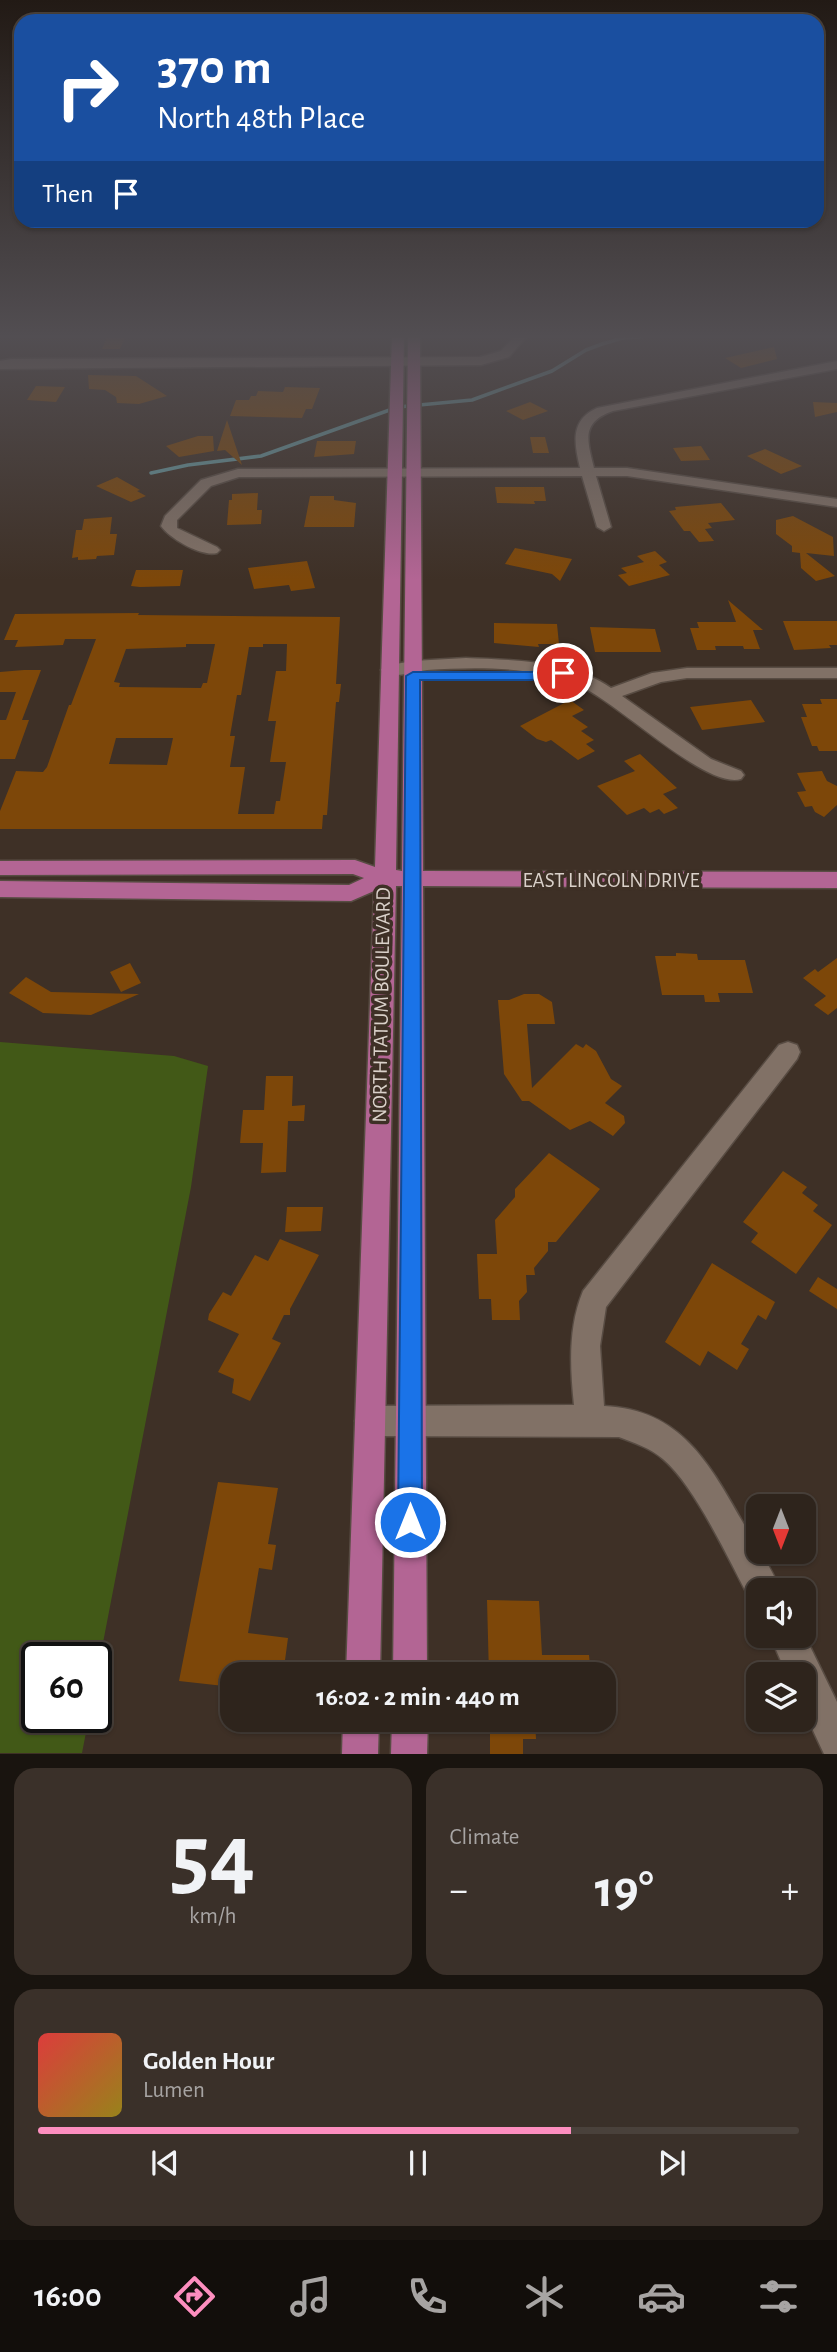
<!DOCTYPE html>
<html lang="en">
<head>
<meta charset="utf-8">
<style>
	:root { --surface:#2e241c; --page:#3a3029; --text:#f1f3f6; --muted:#a7a4a3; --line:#49413b; --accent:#fd8ebf }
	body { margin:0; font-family:"Alegreya Sans",sans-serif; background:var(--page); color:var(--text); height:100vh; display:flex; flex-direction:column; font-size:26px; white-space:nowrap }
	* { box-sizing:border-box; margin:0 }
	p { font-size:23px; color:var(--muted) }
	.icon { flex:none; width:38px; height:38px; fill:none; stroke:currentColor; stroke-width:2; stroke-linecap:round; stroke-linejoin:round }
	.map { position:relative; height:1754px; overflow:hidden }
	.side { display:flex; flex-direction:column; gap:14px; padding:14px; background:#19140f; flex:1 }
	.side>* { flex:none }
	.banner { position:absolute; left:14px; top:14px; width:810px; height:214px; border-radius:21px; box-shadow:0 2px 5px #0004,0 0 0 2px var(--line); background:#1a4fa0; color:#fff; overflow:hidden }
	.needle { width:46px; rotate:180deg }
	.buttons { position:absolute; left:746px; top:1494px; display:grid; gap:14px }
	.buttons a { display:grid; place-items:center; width:70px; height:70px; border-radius:14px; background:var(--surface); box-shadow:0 2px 5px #0004,0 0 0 2px var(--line); font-size:35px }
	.speed { position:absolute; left:21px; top:1642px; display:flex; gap:14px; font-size:35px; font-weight:700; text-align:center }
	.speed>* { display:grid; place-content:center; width:91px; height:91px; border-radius:50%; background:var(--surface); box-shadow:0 2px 5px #0004,0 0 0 2px var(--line); line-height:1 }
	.speed .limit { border:4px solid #111; border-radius:10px; background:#fff; color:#111 }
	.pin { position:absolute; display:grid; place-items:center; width:60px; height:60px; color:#fff; margin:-30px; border:4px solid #fff; border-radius:50%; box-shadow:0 2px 7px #0007 }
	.me { position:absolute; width:77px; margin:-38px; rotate:0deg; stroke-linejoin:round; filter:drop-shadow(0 0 5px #0008) }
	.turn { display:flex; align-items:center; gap:24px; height:147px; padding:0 28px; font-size:32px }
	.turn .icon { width:91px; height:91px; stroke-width:2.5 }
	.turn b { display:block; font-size:49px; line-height:60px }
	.then { display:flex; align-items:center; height:66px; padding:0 28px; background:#0003; gap:14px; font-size:26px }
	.big { font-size:52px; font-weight:700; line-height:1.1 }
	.side .tile { flex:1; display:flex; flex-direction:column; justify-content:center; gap:10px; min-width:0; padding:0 24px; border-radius:21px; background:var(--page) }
	.side .dial { align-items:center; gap:0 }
	.dial b { font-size:91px; line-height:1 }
	.song { display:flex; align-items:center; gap:21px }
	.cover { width:84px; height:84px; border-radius:10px; background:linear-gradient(135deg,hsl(0 70% 55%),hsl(50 70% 35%)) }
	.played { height:7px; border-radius:4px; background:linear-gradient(90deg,var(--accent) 70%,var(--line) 70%) }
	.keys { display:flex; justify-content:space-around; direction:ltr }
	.heat { display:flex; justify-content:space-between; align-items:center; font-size:38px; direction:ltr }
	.side .tiles { flex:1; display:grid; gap:14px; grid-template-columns:1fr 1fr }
	.tile:last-child { grid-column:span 2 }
	.trip { position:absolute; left:220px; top:1662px; width:396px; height:70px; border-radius:21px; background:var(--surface); box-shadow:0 2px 5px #0004,0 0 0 2px var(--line); font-weight:700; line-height:70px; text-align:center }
	.tab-bar { display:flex; height:112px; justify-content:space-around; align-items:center; background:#120e0b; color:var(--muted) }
	.tab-bar .icon { width:49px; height:49px }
	.tab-bar .on { color:var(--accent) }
	.tab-bar b { font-size:32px; color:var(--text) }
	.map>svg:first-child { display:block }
	.green { fill:#425917 }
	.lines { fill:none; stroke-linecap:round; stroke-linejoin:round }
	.stream { stroke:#689a9f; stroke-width:3.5 }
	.building { fill:#7d4709; fill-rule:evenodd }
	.minor-casing { stroke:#584c43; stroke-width:3 }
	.major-casing { stroke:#584c43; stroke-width:3 }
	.minor { fill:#817166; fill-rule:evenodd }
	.major { fill:#b36594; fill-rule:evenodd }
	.route { fill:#1a73e8; stroke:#114b97; stroke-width:2 }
	.labels { text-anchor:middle; stroke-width:7; stroke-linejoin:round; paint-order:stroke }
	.street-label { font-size:21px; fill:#dad1ca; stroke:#3e3026 }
</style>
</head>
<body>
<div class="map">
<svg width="837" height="1754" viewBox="0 0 837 1754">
	<rect width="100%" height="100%" fill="#3e3026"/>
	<path class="green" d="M0,1042L174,1056L208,1066L191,1187L96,1679V1657H37V1717H89L82,1753H0Z"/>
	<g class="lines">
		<path class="stream" d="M151,473L188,465L261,456L398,407L472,400L552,371L586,350L602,344L623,338L660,335"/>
	</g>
	<path class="building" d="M108,335H126L120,349H102Z
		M774,347L777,359L741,368L725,358Z
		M88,375L136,376L167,396L139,404L117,403L116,397L105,390L89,389Z
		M36,386L65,387L56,402L27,400Z
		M285,387L320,388L312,409H306L302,418L230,416L236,400H249L251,396H256L258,391L283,392Z
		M530,402L548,411L523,420L506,411Z
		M813,402L837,403V412L815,417Z
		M227,420L242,465L225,450L217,451Z
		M198,436H213L214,451L179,457L166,446Z
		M530,437H545L549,453H533Z
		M317,441H356L354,454L314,457Z
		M701,446L710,460L681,461L673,448Z
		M765,449L802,466L781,474L747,456Z
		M117,477L140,490L137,491L146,496L131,502L96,486Z
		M495,487H544L546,501H534L535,504L497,503Z
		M258,493L257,510H262L261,524L227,525L229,500H232V494Z
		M310,496H334V500L356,503L354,527H304Z
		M721,503L735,520L708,523L712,528L705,529L714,541L699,542L690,531H684L669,511L676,510L675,507Z
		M793,516L833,537L834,556L806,553L835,576L816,581L801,568L800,553L792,552V546L776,534V520Z
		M112,517L110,534H117L114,555L97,556L96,559L78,560V557L72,558L76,530H82L84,519Z
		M515,548L531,551L572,559L560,581L552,574L505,564Z
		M655,551L667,562L659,565L670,575L629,586L618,575L627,573L621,568L644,562L637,556Z
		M307,561L315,588L291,591L289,585L254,589L248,568Z
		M136,570H183L180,586L140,587L131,586Z
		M728,600L763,630H753L760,649H744L743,646H715L716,650H697L690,628H699L697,622H736Z
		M139,613L138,615L340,617L336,684H341L339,702H336L327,815H323L322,829H0V811L16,771L43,772L47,767L69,705H71L96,639H65L63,645L15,647L18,640H4L15,614ZM186,644H215L207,683H203L201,688L119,687L120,683L114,682L126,649L186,647ZM263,644H287L286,671H276L268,721H276L270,762H286L280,801H276L274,814H238L245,767H230L235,736H230L237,695H241L249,647H263ZM116,738H173L167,765L109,764Z
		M783,621H837V645H829L831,648L794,650Z
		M494,623L557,624L559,644H538L539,647L494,643Z
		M590,627L655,629L661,652H595Z
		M24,670H41L22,720H29L15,759H0V720H6L16,692H0V672Z
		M820,699H837V751H819L817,746H812L801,717H807L802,704H822Z
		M570,700L584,710L572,716L588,727L581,731L594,740L586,744L595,751L578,760L551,740L546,742L537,739L520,726Z
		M751,700L765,722L702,730L690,707Z
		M640,754L677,788L663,794L678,808L664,814L659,809L650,813L644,808L627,815L597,786L635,771L624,761Z
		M822,771L827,781L837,786V805L824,817L815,812L812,806L805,807L797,792L806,791L797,773Z
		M676,953L697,954L698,960H745L753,993H718L720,1002H705L704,995H662L655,956H676Z
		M837,958V1008L828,1015L814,1005L826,996L803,978L815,969L818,972Z
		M130,963L141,983L121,992L110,972Z
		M26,977L51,992L139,994L91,1015L43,1013L9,993Z
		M524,994H539L552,1002L555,1024H527L532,1088L576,1044L583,1048L586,1044L596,1051L611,1079L622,1086L605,1103L624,1116L625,1123L613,1136L590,1121L570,1130L529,1101H522L504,1074L498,1000H509Z
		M266,1076H293L292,1106L305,1105L304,1121H288L286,1172L261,1173L263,1143H240L243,1110H264Z
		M549,1153L600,1189L556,1242H548V1251L534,1268L535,1275H526L527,1292L519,1301L520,1320H492L491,1299H479L477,1254H497L495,1220L515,1197V1189Z
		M783,1171L807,1187L802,1193L818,1205L813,1211L832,1225L796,1274L751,1242L758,1233L743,1222Z
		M287,1207H323L321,1231L285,1232Z
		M280,1239L319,1255L290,1309V1315H284L272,1339L281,1343L250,1401L232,1393L234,1379L218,1372L239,1334L208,1320L209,1314L223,1292L231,1296L255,1255L268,1261Z
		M712,1263L775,1302L766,1320L758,1315L741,1344L749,1349L737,1370L708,1351L700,1366L665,1342Z
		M818,1277L837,1289V1309L809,1291Z
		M218,1482L278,1488L268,1544L276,1545L272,1570L259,1568L248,1633L288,1638L283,1675H233V1687L179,1681Z
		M487,1600L539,1601L542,1655H589L591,1675H489Z
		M490,1720H535L536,1739H523V1754H490Z"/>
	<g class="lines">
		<g class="minor-casing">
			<path id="minor" d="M516,335H528L509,357L481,365L0,369V361L11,359L480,357L501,351Z
				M837,361V369L613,411C581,422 587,440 594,468H627L837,499V507L627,476H596L611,527L604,531L597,527L582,476L239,477L211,486L177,520V528L217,547L220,550L217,553C202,557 170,539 161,526L165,516L201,480L238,469L580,468C574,443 570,420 597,408Z
				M466,658C512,660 572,660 611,688L652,673L687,668H837V678H687L661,682L622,696L711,759L741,771L744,775L741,779C704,790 613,696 571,682C527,666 473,667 427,670C415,672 390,680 381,670L384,666L413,661Z
				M788,1042L797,1045L800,1052L797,1059L606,1307L600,1346L604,1406C680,1409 709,1463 742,1521C756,1545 770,1565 781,1591H758V1605L752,1603C730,1563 696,1487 663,1459C650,1448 635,1443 619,1437L370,1436L359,1432L355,1421L359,1410L370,1406L574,1405C570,1367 568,1327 583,1291L779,1045Z
				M803,1632L837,1702V1754H824L803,1709V1675H787L770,1636H803Z"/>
		</g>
		<g class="major-casing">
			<path id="major" d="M392,335H404L396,870L402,871L408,335H420L423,871L837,872V888L423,886L427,1675H393L402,886H396L380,1675H346L374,891L351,901L0,897V881L349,885L364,878L353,874L0,875V861L355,860L375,867Z
				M343,1720H379L378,1754H342Z
				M392,1720H428L427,1754H391Z"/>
		</g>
		<use href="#minor" class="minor"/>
		<use href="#major" class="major"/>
	</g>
	<linearGradient id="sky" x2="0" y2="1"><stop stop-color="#221a15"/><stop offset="0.58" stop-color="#524e52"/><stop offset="1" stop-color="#524e52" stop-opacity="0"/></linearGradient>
	<rect width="837" height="580" fill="url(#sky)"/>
	<path class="route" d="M563,669L567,670V676L531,680H420L422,1522L419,1531L410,1534L401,1531L398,1522L406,676L413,672H531Z"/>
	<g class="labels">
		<g class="street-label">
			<text x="611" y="887">EAST LINCOLN DRIVE</text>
			<text transform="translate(381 1005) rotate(-89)" y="7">NORTH TATUM BOULEVARD</text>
		</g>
	</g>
</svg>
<div class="buttons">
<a><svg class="needle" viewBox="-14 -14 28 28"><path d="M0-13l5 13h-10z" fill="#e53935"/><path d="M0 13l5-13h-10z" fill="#a7a4a3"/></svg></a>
<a><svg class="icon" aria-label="sound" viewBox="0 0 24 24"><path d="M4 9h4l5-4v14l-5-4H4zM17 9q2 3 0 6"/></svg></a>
<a><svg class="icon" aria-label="layers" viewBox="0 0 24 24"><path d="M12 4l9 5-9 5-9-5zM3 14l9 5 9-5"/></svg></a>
</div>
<div class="speed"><div class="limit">60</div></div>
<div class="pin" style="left:563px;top:673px;background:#d93025"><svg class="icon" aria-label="arrive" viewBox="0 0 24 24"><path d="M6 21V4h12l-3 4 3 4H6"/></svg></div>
<svg class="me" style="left:410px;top:1522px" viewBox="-20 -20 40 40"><circle r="17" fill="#1a73e8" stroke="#fff" stroke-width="3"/><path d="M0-11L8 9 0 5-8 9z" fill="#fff"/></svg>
<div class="trip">16:02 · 2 min · 440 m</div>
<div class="banner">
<div class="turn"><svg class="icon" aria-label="right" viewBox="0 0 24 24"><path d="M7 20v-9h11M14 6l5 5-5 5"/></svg><div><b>370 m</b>North 48th Place</div></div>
<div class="then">Then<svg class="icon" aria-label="arrive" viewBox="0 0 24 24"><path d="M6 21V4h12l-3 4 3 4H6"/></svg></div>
</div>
</div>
<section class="side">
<div class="tiles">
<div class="tile dial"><b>54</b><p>km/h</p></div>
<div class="tile"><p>Climate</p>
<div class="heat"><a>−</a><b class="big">19°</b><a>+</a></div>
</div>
<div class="tile">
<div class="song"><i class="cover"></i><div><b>Golden Hour</b><p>Lumen</p></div></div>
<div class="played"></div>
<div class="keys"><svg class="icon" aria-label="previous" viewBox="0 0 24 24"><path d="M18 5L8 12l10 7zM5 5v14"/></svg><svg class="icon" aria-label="pause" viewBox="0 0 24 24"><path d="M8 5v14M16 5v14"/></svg><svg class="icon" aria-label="next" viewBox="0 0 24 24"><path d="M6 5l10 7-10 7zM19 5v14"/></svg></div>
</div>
</div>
</section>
<nav class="tab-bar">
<b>16:00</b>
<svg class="icon on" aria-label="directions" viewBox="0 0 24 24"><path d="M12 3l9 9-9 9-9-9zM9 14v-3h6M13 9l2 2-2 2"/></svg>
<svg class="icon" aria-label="music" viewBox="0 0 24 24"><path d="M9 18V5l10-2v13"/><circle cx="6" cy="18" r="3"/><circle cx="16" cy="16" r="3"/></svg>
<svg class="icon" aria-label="phone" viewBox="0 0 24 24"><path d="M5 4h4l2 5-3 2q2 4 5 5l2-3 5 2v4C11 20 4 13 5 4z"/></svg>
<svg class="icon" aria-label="climate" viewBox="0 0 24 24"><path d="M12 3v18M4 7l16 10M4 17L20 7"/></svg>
<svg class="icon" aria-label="car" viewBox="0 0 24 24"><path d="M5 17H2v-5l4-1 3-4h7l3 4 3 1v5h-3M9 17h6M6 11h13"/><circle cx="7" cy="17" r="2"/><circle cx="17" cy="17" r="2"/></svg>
<svg class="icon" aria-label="filters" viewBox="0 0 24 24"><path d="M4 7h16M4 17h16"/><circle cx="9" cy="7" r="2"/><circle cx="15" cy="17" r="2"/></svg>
</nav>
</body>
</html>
